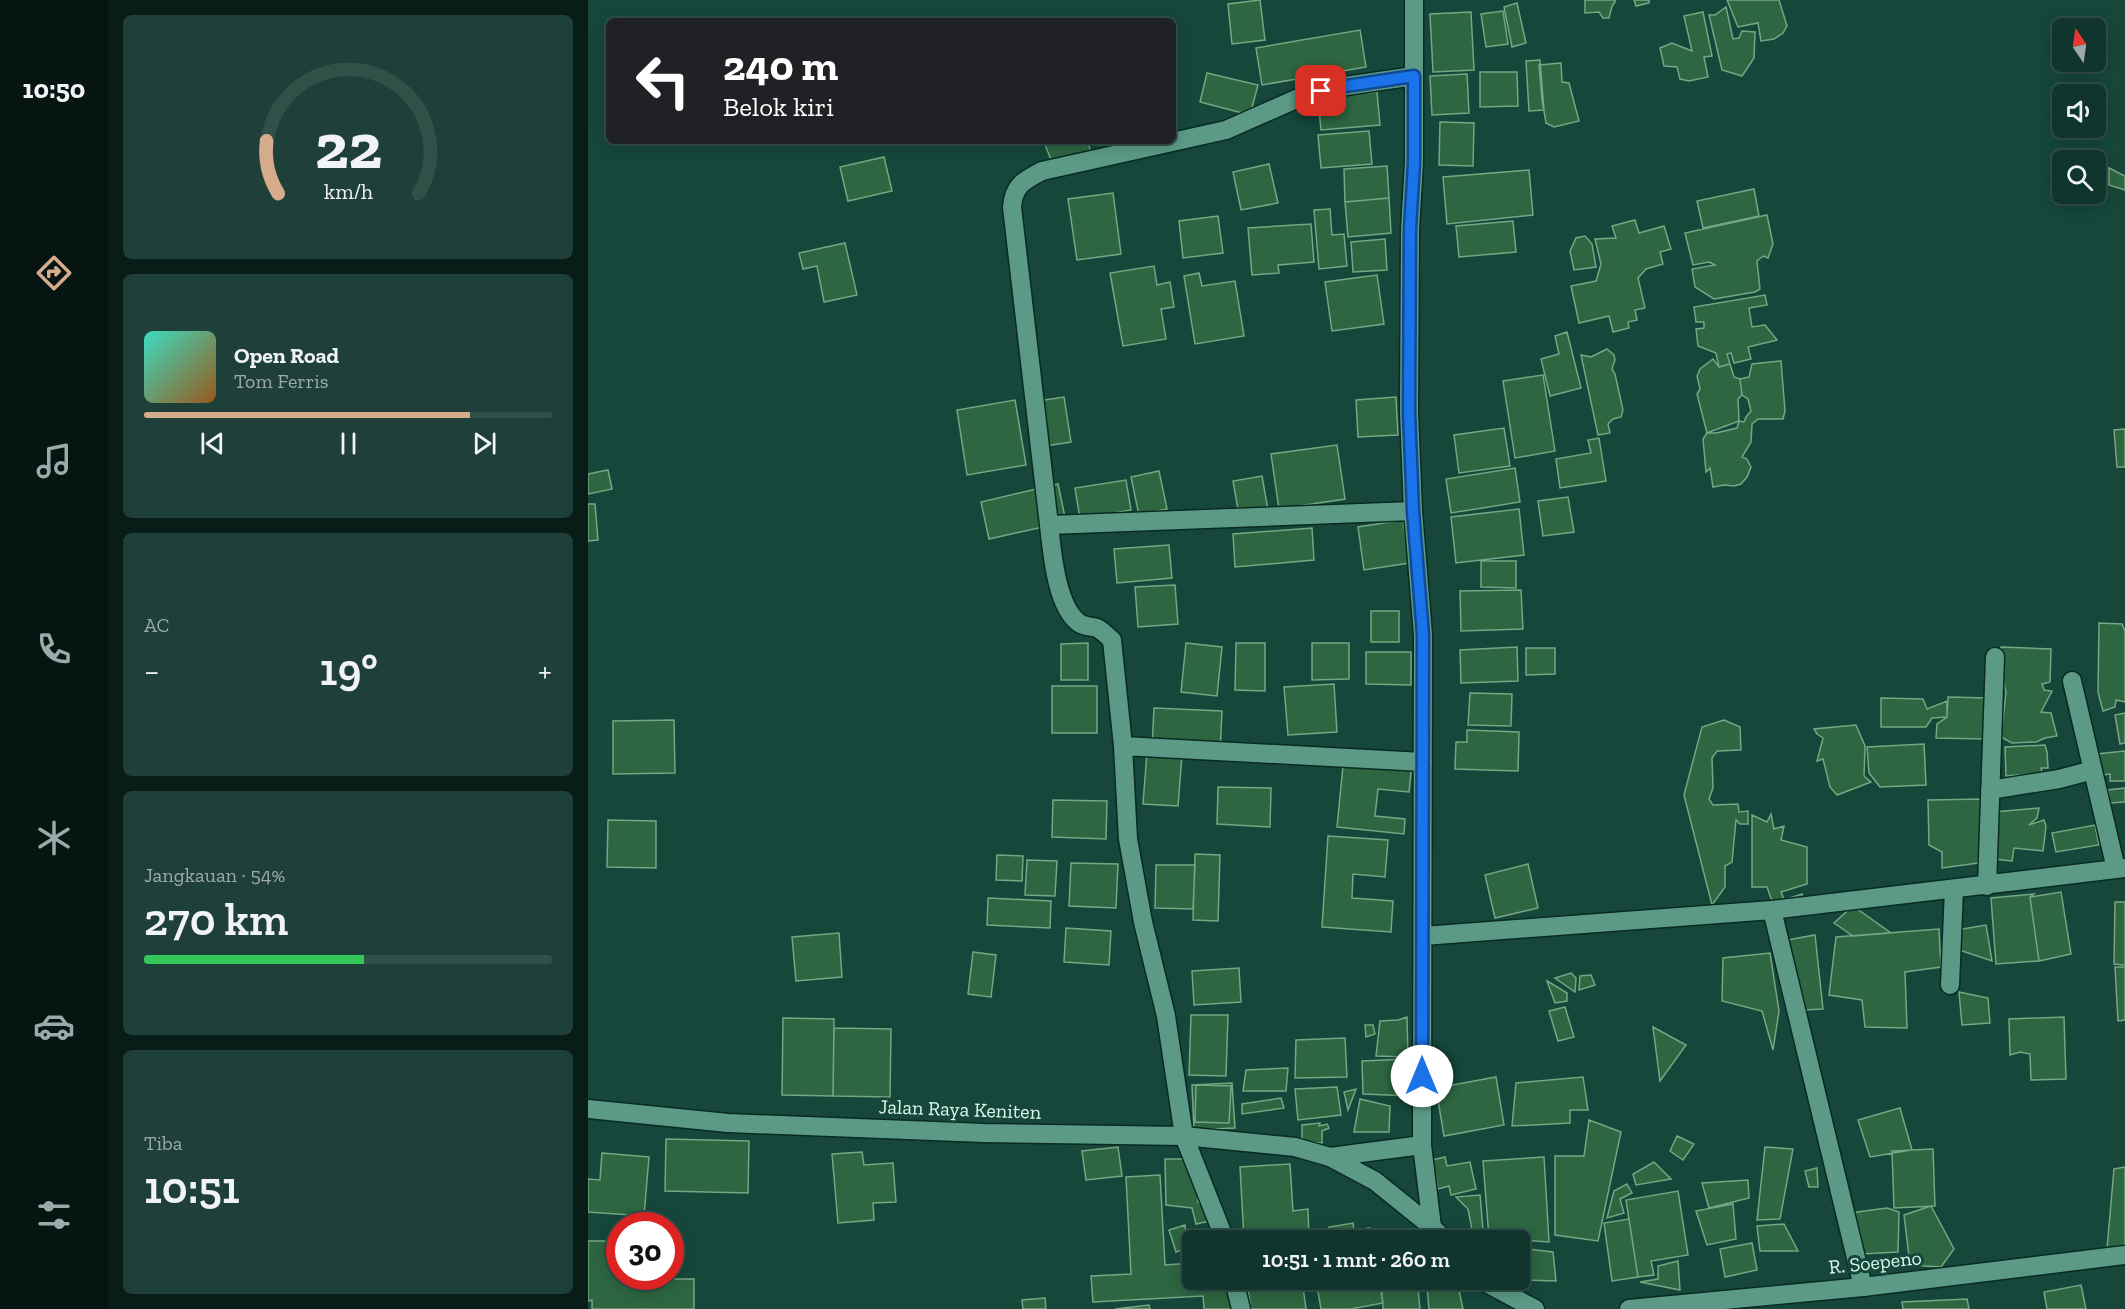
<!DOCTYPE html>
<html lang="id">
<head>
<meta charset="utf-8">
<style>
	:root { --surface:#10352c; --page:#1e4038; --text:#f1f3f6; --muted:#9caba9; --line:#305048; --accent:#d6ab8b }
	body { margin:0; font-family:"Zilla Slab",serif; background:var(--page); color:var(--text); height:100vh; display:flex; flex-direction:column; font-size:22px; white-space:nowrap }
	* { box-sizing:border-box; margin:0 }
	p { font-size:20px; color:var(--muted) }
	.icon { flex:none; width:33px; height:33px; fill:none; stroke:currentColor; stroke-width:2; stroke-linecap:round; stroke-linejoin:round }
	.map { position:relative; flex:1; overflow:hidden }
	.sheet { display:flex; flex-direction:column; gap:15px; padding:15px; background:#091d18; width:480px }
	.sheet>* { flex:none }
	.banner { position:absolute; left:18px; top:18px; width:570px; height:126px; border-radius:9px; box-shadow:0 3px 15px #0003,0 0 0 2px var(--line); background:#202124; color:#fff; overflow:hidden }
	.needle { width:39px; rotate:347deg }
	.fabs { position:absolute; left:1464px; top:18px; display:grid; gap:12px }
	.fabs a { display:grid; place-items:center; width:54px; height:54px; border-radius:9px; background:var(--surface); box-shadow:0 3px 15px #0003,0 0 0 2px var(--line); font-size:30px }
	.speed { position:absolute; left:18px; top:1212px; display:flex; gap:12px; font-size:30px; font-weight:700; text-align:center }
	.speed>* { display:grid; place-content:center; width:78px; height:78px; border-radius:50%; background:var(--surface); box-shadow:0 3px 15px #0003,0 0 0 2px var(--line); line-height:1 }
	.speed .limit { border:9px solid #d22; background:#fff; color:#111 }
	.pin { position:absolute; display:grid; place-items:center; width:51px; height:51px; color:#fff; margin:-26px; border-radius:12px; box-shadow:0 3px 9px #0006 }
	.me { position:absolute; width:66px; margin:-33px; rotate:0deg; stroke-linejoin:round; filter:drop-shadow(0 0 4px #0008) }
	.turn { display:flex; align-items:center; gap:21px; height:126px; padding:0 18px; font-size:27px }
	.turn .icon { width:78px; height:78px; stroke-width:2.5 }
	.turn b { display:block; font-size:42px; line-height:51px }
	.big { font-size:45px; font-weight:600; line-height:1.1 }
	.sheet .widget { flex:1; display:flex; flex-direction:column; justify-content:center; gap:9px; min-width:0; padding:0 21px; border-radius:9px; background:var(--page) }
	.sheet .dial { align-items:center; gap:0 }
	.dial svg { height:156px; overflow:visible; fill:none; stroke:var(--line); stroke-width:7; stroke-linecap:round; text-anchor:middle }
	.dial text { fill:var(--text); stroke:none }
	.song { display:flex; align-items:center; gap:18px }
	.cover { width:72px; height:72px; border-radius:9px; background:linear-gradient(135deg,hsl(170 70% 55%),hsl(30 70% 35%)) }
	.played { height:6px; border-radius:3px; background:linear-gradient(90deg,var(--accent) 80%,var(--line) 80%) }
	.keys { display:flex; justify-content:space-around; direction:ltr }
	.heat { display:flex; justify-content:space-between; align-items:center; font-size:33px; direction:ltr }
	.charge { height:9px; border-radius:4px; background:linear-gradient(90deg,#34c759 54%,var(--line) 0) }
	.trip { position:absolute; left:594px; top:1230px; width:348px; height:60px; border-radius:9px; background:var(--surface); box-shadow:0 3px 15px #0003,0 0 0 2px var(--line); font-weight:600; line-height:60px; text-align:center }
	main { display:flex; flex:1; min-height:0 }
	.tabs { display:flex; flex-direction:column; width:108px; justify-content:space-around; align-items:center; background:#061512; color:var(--muted) }
	.tabs .icon { width:42px; height:42px }
	.tabs .current { color:var(--accent) }
	.tabs b { font-size:27px; color:var(--text) }
	.map>svg:first-child { display:block }
	.building { fill:#2d6641; stroke:#77a684; stroke-width:1.5 }
	.lines { fill:none; stroke-linecap:round; stroke-linejoin:round }
	.minor-casing { stroke:#082b22; stroke-width:21 }
	.tertiary-casing { stroke:#082b22; stroke-width:21 }
	.minor { stroke:#5c9a87; stroke-width:18 }
	.tertiary { stroke:#5c9a87; stroke-width:18 }
	.route-casing { stroke:#114b97; stroke-width:15 }
	.route { stroke:#1a73e8; stroke-width:10 }
	.labels { text-anchor:middle; stroke-width:6; stroke-linejoin:round; paint-order:stroke }
	.street-label { font-size:20px; fill:#d9f8ed; stroke:#16473a }
</style>
</head>
<body>
<main>
<nav class="tabs">
<b>10:50</b>
<svg class="icon current" aria-label="directions" viewBox="0 0 24 24"><path d="M12 3l9 9-9 9-9-9zM9 14v-3h6M13 9l2 2-2 2"/></svg>
<svg class="icon" aria-label="music" viewBox="0 0 24 24"><path d="M9 18V5l10-2v13"/><circle cx="6" cy="18" r="3"/><circle cx="16" cy="16" r="3"/></svg>
<svg class="icon" aria-label="phone" viewBox="0 0 24 24"><path d="M5 4h4l2 5-3 2q2 4 5 5l2-3 5 2v4C11 20 4 13 5 4z"/></svg>
<svg class="icon" aria-label="climate" viewBox="0 0 24 24"><path d="M12 3v18M4 7l16 10M4 17L20 7"/></svg>
<svg class="icon" aria-label="car" viewBox="0 0 24 24"><path d="M5 17H2v-5l4-1 3-4h7l3 4 3 1v5h-3M9 17h6M6 11h13"/><circle cx="7" cy="17" r="2"/><circle cx="17" cy="17" r="2"/></svg>
<svg class="icon" aria-label="filters" viewBox="0 0 24 24"><path d="M4 7h16M4 17h16"/><circle cx="9" cy="7" r="2"/><circle cx="15" cy="17" r="2"/></svg>
</nav>
<section class="sheet">
<div class="widget dial"><svg viewBox="0 0 100 80">
<path d="M14 69A42 42 0 1 1 86 69"/>
<path d="M14 69A42 42 0 0 1 8 42" stroke="#d6ab8b"/>
<text x="50" y="56" font-size="32" font-weight="700">22</text>
<text x="50" y="72" font-size="11">km/h</text>
</svg></div>
<div class="widget">
<div class="song"><i class="cover"></i><div><b>Open Road</b><p>Tom Ferris</p></div></div>
<div class="played"></div>
<div class="keys"><svg class="icon" aria-label="previous" viewBox="0 0 24 24"><path d="M18 5L8 12l10 7zM5 5v14"/></svg><svg class="icon" aria-label="pause" viewBox="0 0 24 24"><path d="M8 5v14M16 5v14"/></svg><svg class="icon" aria-label="next" viewBox="0 0 24 24"><path d="M6 5l10 7-10 7zM19 5v14"/></svg></div>
</div>
<div class="widget"><p>AC</p>
<div class="heat"><a>−</a><b class="big">19°</b><a>+</a></div>
</div>
<div class="widget"><p>Jangkauan · 54%</p><b class="big">270 km</b><div class="charge"></div></div>
<div class="widget"><p>Tiba</p><b class="big">10:51</b></div>
</section>
<div class="map">
<svg width="1537" height="1309" viewBox="0 0 1537 1309">
	<rect width="100%" height="100%" fill="#16473a"/>
	<path class="building" d="M672,0L677,40L644,44L640,4Z
		M997,0H1027V2L1024,6L1021,18H1015L1011,12L997,13Z
		M1046,0H1061V3L1048,6Z
		M1139,0H1191L1199,26L1195,33L1186,39L1173,41L1170,23L1150,27Z
		M929,3L938,43L924,47L916,7Z
		M1138,7L1145,39L1151,38L1154,31L1167,32L1166,58L1154,76L1134,70L1121,15H1127Z
		M915,11L920,44L898,47L893,14Z
		M883,12L886,70L845,72L842,14Z
		M1115,12L1124,56L1116,57L1120,77L1101,81L1092,79L1089,67L1076,66L1072,48L1084,43L1104,51L1096,16Z
		M772,30L778,67L674,85L668,48Z
		M952,60L956,110L941,111L938,61Z
		M973,63L974,82L981,83L991,121L966,127L958,123L954,100L951,65Z
		M892,72H929L930,106L892,107Z
		M619,73L670,85L662,115L612,102Z
		M879,74L881,113L844,115L842,76Z
		M789,92L792,125L733,130L730,98Z
		M852,122L886,123L885,166L851,165Z
		M781,131L784,164L733,168L730,135Z
		M466,141H499L505,157L468,172L457,145Z
		M296,157L304,191L260,201L252,167Z
		M681,164L690,203L653,210L645,172Z
		M799,166L801,198L757,202L756,169Z
		M1521,168L1537,176V190L1521,185Z
		M941,170L945,215L859,224L855,177Z
		M1166,189L1171,216L1115,228L1109,201Z
		M525,193L533,254L489,260L480,199Z
		M801,198L803,233L760,237L757,202Z
		M742,209L744,235L756,234L759,266L731,269L726,210Z
		M1179,215L1185,244L1180,258L1175,256L1169,261L1172,289L1167,292L1126,299L1107,287L1104,269L1127,265L1121,262L1105,265L1097,233Z
		M630,216L635,253L595,258L591,221Z
		M1047,220L1051,233L1076,226L1083,249L1072,252L1075,264L1058,269L1050,278L1057,308L1047,310L1049,320L1040,322L1041,328L1025,332L1021,316L991,323L983,286L1008,281L1013,264L1007,239L1028,238L1024,226Z
		M925,221L928,252L871,257L868,226Z
		M723,224L726,262L690,265L691,273L664,275L660,228Z
		M997,236L1004,244L1008,267L986,270L982,251L988,238Z
		M797,239L799,270L765,272L763,242Z
		M257,243L269,295L236,302L229,266L215,269L211,253Z
		M566,266L569,285L582,282L586,307L573,309L578,339L535,346L522,273Z
		M611,273L614,286L647,281L656,336L607,344L596,276Z
		M789,275L796,324L744,331L737,282Z
		M1177,295L1179,305L1161,308L1164,327L1177,325L1189,340L1160,347L1163,359L1146,363L1143,353L1139,354L1142,364L1131,367L1128,353L1110,346L1108,329L1116,328V322H1108L1106,307Z
		M979,332L993,388L962,396L953,359L971,354L967,336Z
		M1019,349L1026,355L1027,360L1024,369L1027,374L1035,410L1033,417L1025,419L1020,424L1022,433L1010,435L993,355L1003,357Z
		M1125,359L1131,367L1142,364L1146,377L1152,379L1154,395L1150,399L1151,421L1119,433L1109,394L1112,389L1109,376L1112,369Z
		M1193,361L1197,411L1195,419H1170L1164,424L1163,442L1154,457L1159,459L1163,467L1159,477L1153,484L1146,486L1136,485L1125,487L1122,468L1118,472L1115,439L1119,433H1128L1149,428L1151,421L1156,422L1158,417L1163,411L1160,399L1154,395L1152,379L1161,377L1164,364Z
		M955,375L967,451L927,458L915,381Z
		M476,397L483,442L444,448L437,403Z
		M808,397L810,435L770,437L768,400Z
		M427,400L438,465L379,475L369,410Z
		M916,428L922,466L871,473L866,435Z
		M1537,429V467H1529L1526,430Z
		M1011,438L1018,481L972,488L968,459L1003,453L1000,440Z
		M749,445L757,499L691,509L683,454Z
		M927,468L932,502L863,513L858,479Z
		M20,470L24,489L0,494V474Z
		M571,471L579,509L551,515L543,477Z
		M674,476L680,510L651,515L645,481Z
		M538,480L543,510L492,519L487,488Z
		M470,484L478,522L401,539L393,502Z
		M980,497L986,532L955,536L950,501Z
		M0,504H7L10,540L0,541Z
		M931,509L936,555L868,563L863,517Z
		M815,520L821,563L776,570L770,527Z
		M724,528L726,560L647,567L645,534Z
		M581,545L584,578L529,583L526,549Z
		M893,561H928V588L893,587Z
		M587,585L590,624L550,627L547,587Z
		M933,590L935,629L873,631L872,591Z
		M783,611H811V642H783Z
		M1511,623L1534,624L1537,631V702L1528,700L1527,707L1515,711L1510,692Z
		M500,643V680H473V644Z
		M598,643L634,647L629,696L593,692Z
		M648,643H677V691L647,690Z
		M724,643H761V679L724,680Z
		M929,647L930,681L873,683L872,650Z
		M1413,647L1463,649L1462,682L1454,684L1456,690L1464,691L1453,712L1463,713L1469,736L1457,738L1448,742L1424,743L1413,737L1418,692L1415,681L1411,676Z
		M938,648H967V674L938,675Z
		M778,652H823V685L778,684Z
		M746,684L749,732L700,735L696,687Z
		M464,686H509V733H464Z
		M882,693L924,694L923,726L880,725Z
		M1360,697L1400,698L1398,739L1348,738L1349,724L1359,717Z
		M1293,698L1335,699L1339,709L1359,701V717L1344,718L1338,727H1293Z
		M566,708L634,711L632,752L564,749Z
		M1537,713V743L1532,744L1527,715Z
		M86,720L87,773L25,774V721Z
		M1136,720L1152,727L1153,750L1129,751L1124,758L1125,788L1121,799L1125,805L1150,804L1151,812L1160,811V824H1152L1148,820L1144,862L1137,866V887L1124,905L1096,795L1114,727Z
		M1268,725L1277,746L1276,776L1283,782L1249,795L1242,787L1235,759L1229,761L1235,738L1229,734L1226,729Z
		M879,730L931,732L930,771L867,769L868,742H879Z
		M1336,744L1338,785L1292,787L1281,773L1279,747Z
		M1457,745L1459,752L1460,768H1453L1454,773L1418,776L1417,747Z
		M1537,751V781H1522V774L1515,775L1509,754Z
		M559,752L594,755L590,806L555,804Z
		M756,756L824,763L821,792L790,789L787,816L817,819L816,834L749,827Z
		M630,787L683,788L682,827L629,824Z
		M1537,788V802L1522,803L1520,790Z
		M1395,799L1390,863L1354,868V852L1341,845L1340,800Z
		M465,800L519,801L518,839L464,837Z
		M1451,808L1449,818L1441,825L1456,820L1458,826L1455,851L1426,848L1424,861L1406,859L1405,812Z
		M1183,814L1186,829L1196,826L1193,840L1219,847V884L1193,892L1196,900L1214,894L1215,898L1185,904L1179,887H1164V815L1179,822Z
		M20,820L68,821V868L19,867Z
		M1507,825L1511,845L1468,852L1464,833Z
		M740,836L800,840L797,877L765,874L764,898L805,901L803,932L734,927Z
		M607,854L632,855L630,921L605,920Z
		M409,855L435,856L434,881L408,880Z
		M439,860L469,861L467,896L437,895Z
		M483,863L530,864L528,908L481,906Z
		M940,864L950,908L907,918L897,875Z
		M568,865H607L605,909L567,908Z
		M1473,892L1483,954L1451,961L1442,897Z
		M1446,894L1442,897L1451,961L1408,964L1403,898Z
		M400,898L463,901L462,928L399,925Z
		M1527,902H1537V965L1526,964Z
		M1265,906L1303,933L1265,936L1246,923Z
		M1398,925L1404,961L1368,949L1369,930Z
		M478,928L523,931L521,965L476,962Z
		M1351,929L1353,967L1317,972L1319,1028L1277,1027L1274,1000L1241,995L1248,937Z
		M251,933L254,977L208,981L204,937Z
		M1227,935L1235,1009L1216,1010L1199,940Z
		M385,952L408,955L403,997L380,994Z
		M1182,953L1191,1011L1185,1050L1174,1011L1134,1001L1135,958Z
		M1527,967H1537V1020L1530,1021Z
		M651,968L653,1002L606,1005L604,971Z
		M983,973L988,978L987,992L967,978Z
		M1003,975L1007,985L991,990L992,976Z
		M959,981L979,993V1001L967,1003Z
		M1371,992L1400,998L1402,1023L1374,1025Z
		M977,1007L986,1037L970,1041L961,1011Z
		M603,1015H640L638,1076L601,1075Z
		M819,1017L820,1057L788,1056L792,1021L810,1020Z
		M1476,1017L1478,1079L1443,1080L1442,1054L1432,1052L1422,1055L1421,1019Z
		M195,1018L246,1019L245,1096L194,1095Z
		M777,1025H785L787,1034L778,1037Z
		M1065,1027L1098,1045L1072,1081Z
		M246,1028L303,1029L302,1097L245,1096Z
		M757,1038L759,1077L707,1078L708,1040Z
		M819,1059L824,1096L775,1094L774,1061Z
		M700,1068L698,1091H655L658,1070Z
		M908,1077L916,1125L856,1136L848,1088Z
		M995,1077L1000,1110H982V1123L924,1126L928,1083Z
		M644,1083L647,1128L606,1130L604,1085Z
		M608,1085L643,1086L641,1123L607,1122Z
		M749,1087L753,1115L710,1120L707,1089Z
		M768,1089L760,1110L756,1092Z
		M693,1098L696,1108L654,1114V1104Z
		M772,1099L802,1106L801,1132H766Z
		M1312,1108L1324,1150L1282,1157L1270,1120Z
		M1001,1120L1033,1132L1010,1241L967,1235V1156H996Z
		M732,1123L731,1126L739,1124L741,1128L734,1131V1143L714,1142V1125Z
		M1089,1136L1106,1144L1095,1160L1082,1151Z
		M78,1139L161,1141L160,1193L77,1191Z
		M530,1147L534,1176L498,1180L494,1151Z
		M1177,1147L1205,1149L1192,1219L1169,1220Z
		M1345,1149L1347,1206L1306,1208L1304,1151Z
		M274,1152L276,1165L305,1163L308,1202L285,1203L286,1220L250,1223L244,1154Z
		M14,1153L61,1157L56,1216L0,1212V1179L12,1180Z
		M857,1157L859,1166L882,1162L888,1189L863,1195L861,1186L850,1189L844,1160Z
		M956,1157L961,1242L901,1238L895,1161Z
		M577,1159H608L610,1202L626,1210L627,1220L608,1224L604,1208L578,1205Z
		M1066,1162L1083,1179L1048,1185L1045,1174Z
		M702,1164L705,1211L720,1209L721,1240H656L652,1167Z
		M1537,1167V1250L1519,1249L1526,1169Z
		M1229,1168L1230,1187H1221L1217,1171Z
		M572,1175L577,1265L604,1263V1280H644L646,1309H616L615,1296L505,1302L503,1276L543,1274L538,1177Z
		M1160,1180L1161,1198L1121,1208L1114,1183Z
		M1039,1184L1044,1193L1032,1199L1036,1213L1019,1218L1026,1191Z
		M1090,1191L1100,1255L1063,1261L1066,1275L1050,1277L1038,1200Z
		M892,1195L896,1240H886L880,1209L868,1197Z
		M1145,1204L1148,1239L1119,1245L1108,1211Z
		M1343,1206L1366,1249L1353,1267L1322,1265L1316,1215Z
		M1299,1208L1311,1212L1310,1252L1273,1254L1262,1213Z
		M1041,1219L1050,1277L1024,1281L1016,1223Z
		M765,1223L766,1231L781,1228L784,1240H723L742,1237L741,1227Z
		M1196,1224L1210,1251H1172L1169,1226Z
		M597,1225L600,1248L588,1252L581,1230Z
		M0,1241H32V1276H61V1279H106V1309H4V1300L0,1301Z
		M1164,1243L1169,1270L1137,1277L1132,1249Z
		M932,1248L965,1252L968,1281L936,1280Z
		M1090,1261L1092,1290L1052,1282L1070,1279V1266Z
		M669,1280H714L718,1309H663L659,1281Z
		M728,1280H791L795,1303L763,1309H733Z
		M793,1280H829L832,1309H795Z
		M1493,1285L1498,1309H1459L1456,1292Z
		M870,1286L875,1309H841L839,1287Z
		M457,1298L458,1309H435L434,1300Z
		M1379,1299L1381,1309H1315L1314,1302Z
		M561,1305L562,1309H527Z"/>
	<g class="lines">
		<g class="minor-casing">
			<path id="minor" d="M826,0V163L822,229L821,412L825,511L835,635L834,1145L844,1227
				M461,525L424,207C426,185 435,181 454,171L638,130L715,96L751,87L826,76
				M1484,681L1528,869
				M535,746L835,762
				M1402,790L1471,779L1505,770
				M1399,886L1407,657
				M1184,910L1537,868
				M835,936L1184,910L1275,1287
				M1362,985L1366,889
				M742,1157L834,1145
				M637,1240L596,1136L578,1016L555,922L540,839L535,746L524,640C519,636 515,631 509,628C503,626 497,627 491,623C468,606 464,551 461,525L825,511
				M646,1280L653,1309"/>
		</g>
		<g class="tertiary-casing">
			<path id="tertiary" d="M0,1109L140,1123L396,1133L596,1136L707,1147L742,1157L787,1181L844,1227L857,1240
				M893,1280L947,1309
				M1041,1309L1275,1287L1537,1255"/>
		</g>
		<use href="#minor" class="minor"/>
		<use href="#tertiary" class="tertiary"/>
	</g>
	<g class="lines">
		<g class="route-casing">
			<path id="route" d="M733,91L751,87L826,76V163L822,229L821,412L825,511L835,635L834,1076"/>
		</g>
		<use href="#route" class="route"/>
	</g>
	<g class="labels">
		<g class="street-label">
			<text transform="translate(372 1109) rotate(2)" y="7">Jalan Raya Keniten</text>
			<text transform="translate(1287 1262) rotate(-6)" y="7">R. Soepeno</text>
		</g>
	</g>
</svg>
<div class="fabs">
<a><svg class="needle" viewBox="-14 -14 28 28"><path d="M0-13l5 13h-10z" fill="#e53935"/><path d="M0 13l5-13h-10z" fill="#9caba9"/></svg></a>
<a><svg class="icon" aria-label="sound" viewBox="0 0 24 24"><path d="M4 9h4l5-4v14l-5-4H4zM17 9q2 3 0 6"/></svg></a>
<a><svg class="icon" aria-label="search" viewBox="0 0 24 24"><circle cx="10" cy="10" r="6"/><path d="M15 15l6 6"/></svg></a>
</div>
<div class="speed"><div class="limit">30</div></div>
<div class="pin" style="left:733px;top:91px;background:#d93025"><svg class="icon" aria-label="arrive" viewBox="0 0 24 24"><path d="M6 21V4h12l-3 4 3 4H6"/></svg></div>
<svg class="me" style="left:834px;top:1076px" viewBox="-20 -20 40 40"><circle r="19" fill="#fff"/><path d="M0-13L10 11 0 6-10 11z" fill="#1a73e8"/></svg>
<div class="trip">10:51 · 1 mnt · 260 m</div>
<div class="banner">
<div class="turn"><svg class="icon" aria-label="left" viewBox="0 0 24 24"><path d="M17 20v-9H6M10 6l-5 5 5 5"/></svg><div><b>240 m</b>Belok kiri</div></div>
</div>
</div>
</main>
</body>
</html>
